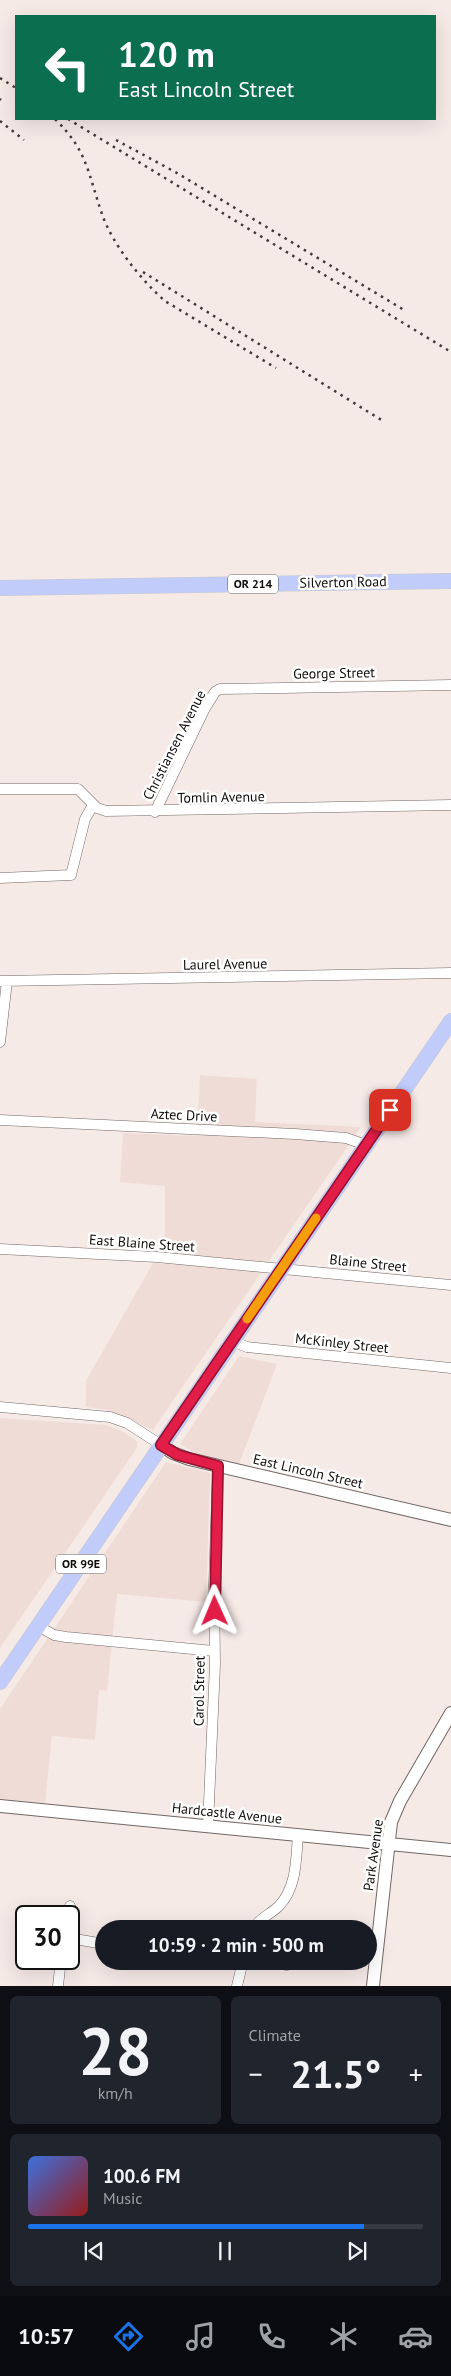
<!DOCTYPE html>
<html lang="en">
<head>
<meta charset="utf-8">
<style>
	:root { --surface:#171b24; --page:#20242c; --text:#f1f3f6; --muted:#9ea1a6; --line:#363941; --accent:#1a73e8 }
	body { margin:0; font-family:"PT Sans",sans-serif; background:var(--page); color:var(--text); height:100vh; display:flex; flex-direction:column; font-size:19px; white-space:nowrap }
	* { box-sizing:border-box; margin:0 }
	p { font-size:16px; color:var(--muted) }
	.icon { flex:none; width:28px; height:28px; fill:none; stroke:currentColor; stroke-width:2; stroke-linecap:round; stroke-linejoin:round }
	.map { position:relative; height:1986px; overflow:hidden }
	.drawer { display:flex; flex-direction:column; gap:10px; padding:10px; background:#0d0f14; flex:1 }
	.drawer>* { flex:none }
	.hud { position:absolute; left:15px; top:15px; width:421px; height:105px; border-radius:0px; box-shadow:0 5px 20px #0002; background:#0b6e4f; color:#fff; overflow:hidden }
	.speed { position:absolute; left:15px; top:1905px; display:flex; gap:10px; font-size:25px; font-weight:700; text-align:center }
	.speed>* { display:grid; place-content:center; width:65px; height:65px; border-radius:50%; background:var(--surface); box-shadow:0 5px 20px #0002; line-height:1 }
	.speed .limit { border:2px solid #111; border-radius:8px; background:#fff; color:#111 }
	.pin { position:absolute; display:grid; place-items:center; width:42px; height:42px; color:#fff; margin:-21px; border-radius:10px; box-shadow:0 2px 8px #0006 }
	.me { position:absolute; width:55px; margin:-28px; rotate:359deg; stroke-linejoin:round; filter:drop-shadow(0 0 4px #0008) }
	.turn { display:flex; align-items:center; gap:18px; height:105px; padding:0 20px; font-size:22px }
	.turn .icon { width:65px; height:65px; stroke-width:2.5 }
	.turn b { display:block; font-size:35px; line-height:42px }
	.big { font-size:38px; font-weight:600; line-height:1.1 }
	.drawer .tile { flex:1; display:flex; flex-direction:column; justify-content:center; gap:8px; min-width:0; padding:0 18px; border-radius:8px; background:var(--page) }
	.drawer .dial { align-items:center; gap:0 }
	.dial b { font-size:65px; line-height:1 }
	.song { display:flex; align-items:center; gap:15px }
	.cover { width:60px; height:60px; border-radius:8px; background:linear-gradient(135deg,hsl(220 70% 55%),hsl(0 70% 35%)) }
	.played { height:5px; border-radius:2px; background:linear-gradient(90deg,var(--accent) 85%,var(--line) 85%) }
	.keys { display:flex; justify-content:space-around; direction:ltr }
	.heat { display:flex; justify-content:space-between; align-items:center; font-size:28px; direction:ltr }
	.drawer .tiles { flex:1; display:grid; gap:10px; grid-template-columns:1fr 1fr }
	.tile:last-child { grid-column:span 2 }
	.trip { position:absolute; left:95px; top:1920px; width:282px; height:50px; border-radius:25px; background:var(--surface); box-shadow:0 5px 20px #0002; font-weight:600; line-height:50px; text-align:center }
	.dock { display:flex; height:80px; justify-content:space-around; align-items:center; background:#090b0e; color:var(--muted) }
	.dock .icon { width:35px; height:35px }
	.dock .current { color:var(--accent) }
	.dock b { font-size:22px; color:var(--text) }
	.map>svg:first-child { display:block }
	.built { fill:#f0dcd6 }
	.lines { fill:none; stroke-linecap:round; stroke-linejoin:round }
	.minor-casing { stroke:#716764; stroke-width:11 }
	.tertiary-casing { stroke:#716764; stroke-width:14 }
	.primary-casing { stroke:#cacac9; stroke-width:16 }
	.minor { stroke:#fff; stroke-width:10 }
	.tertiary { stroke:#fff; stroke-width:12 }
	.primary { stroke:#c1ccfb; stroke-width:15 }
	.rail { stroke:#3f3a38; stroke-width:2.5; stroke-dasharray:2.5 5; stroke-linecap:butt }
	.route-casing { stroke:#92132f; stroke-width:12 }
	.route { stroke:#e11d48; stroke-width:9 }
	.slow { stroke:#f59e0b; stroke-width:9 }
	.labels { text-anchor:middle; stroke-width:5; stroke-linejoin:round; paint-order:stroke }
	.shield { fill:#fff; stroke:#585654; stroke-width:1 }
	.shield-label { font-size:12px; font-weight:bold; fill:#100d0b }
	.street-label { font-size:14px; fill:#100d0b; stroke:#fff }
</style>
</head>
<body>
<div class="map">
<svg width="451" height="1986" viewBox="0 0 451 1986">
	<rect width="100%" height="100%" fill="#f6eae7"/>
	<path class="built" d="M200,1075L257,1079L255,1122L361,1127L153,1430L108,1410L86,1407V1381L153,1263L165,1264V1186L120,1182L123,1133L197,1136Z
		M239,1356L277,1364L239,1464L198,1455L180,1444Z
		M0,1418L106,1425L122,1431L137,1441V1448L0,1648Z
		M166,1462L210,1473L206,1602L117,1594L107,1691L99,1690L95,1740L52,1736L45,1803L0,1799V1709Z"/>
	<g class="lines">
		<g class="minor-casing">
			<path id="minor" d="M0,789H78L97,808L106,811L451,805
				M155,812L205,708L215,692L220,689L451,685
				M0,878L71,875L85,819L93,805
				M0,981L451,973
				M0,1042L7,981
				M0,1120L295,1134L346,1138L366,1145
				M0,1249L157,1257L451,1285
				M232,1341L247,1347L451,1368
				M0,1407L110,1417L127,1423L161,1445
				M38,1626L54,1635L66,1637L214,1651
				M208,1826L215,1664L214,1584L218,1466
				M68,1916L70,1906
				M253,1929C259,1918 271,1914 279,1906C297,1887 296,1859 298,1835
				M69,1938L104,1944
				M263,1961L287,1965
				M58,1986L61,1959
				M237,1986L243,1961"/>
		</g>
		<g class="tertiary-casing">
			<path id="tertiary" d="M161,1445L173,1453L189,1459L451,1520
				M0,1806L451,1850
				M373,1986L391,1822L400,1801L451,1713"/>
		</g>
		<g class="primary-casing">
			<path id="primary" d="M0,588L451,581
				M0,1682L451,1021"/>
		</g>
		<use href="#minor" class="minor"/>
		<use href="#tertiary" class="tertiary"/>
		<use href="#primary" class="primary"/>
		<path class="rail" d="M0,78L16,88
			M0,99L1,100
			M55,119C88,151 88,174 102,214C112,244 142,281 165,301L276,368
			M68,119L451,352
			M0,121L24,140
			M116,140L177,173L404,310
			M143,272L383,421"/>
	</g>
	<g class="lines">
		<g class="route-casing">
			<path id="route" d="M215,1611L218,1466L178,1455L161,1445L390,1110"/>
		</g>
		<use href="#route" class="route"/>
		<path class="slow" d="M247,1319L316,1218"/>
	</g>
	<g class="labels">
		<g class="shield">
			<rect x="228" y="574.5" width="50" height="19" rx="4"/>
			<rect x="56" y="1554.5" width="50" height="19" rx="4"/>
		</g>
		<g class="shield-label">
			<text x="253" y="588">OR 214</text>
			<text x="81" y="1568">OR 99E</text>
		</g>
		<g class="street-label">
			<text transform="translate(343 582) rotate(-1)" y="5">Silverton Road</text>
			<text transform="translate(334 673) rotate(-1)" y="5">George Street</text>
			<text transform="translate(174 745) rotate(-63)" y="5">Christiansen Avenue</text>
			<text transform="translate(221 797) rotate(-1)" y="5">Tomlin Avenue</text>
			<text transform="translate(225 964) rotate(-1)" y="5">Laurel Avenue</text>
			<text transform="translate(184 1115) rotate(3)" y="5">Aztec Drive</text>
			<text transform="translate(142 1243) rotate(4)" y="5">East Blaine Street</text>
			<text transform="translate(368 1263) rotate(6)" y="5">Blaine Street</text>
			<text transform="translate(342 1343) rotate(6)" y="5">McKinley Street</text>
			<text transform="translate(308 1471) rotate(13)" y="5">East Lincoln Street</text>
			<text transform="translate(199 1691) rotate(-89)" y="5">Carol Street</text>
			<text transform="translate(227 1813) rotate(6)" y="5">Hardcastle Avenue</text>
			<text transform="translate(373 1855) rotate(-82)" y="5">Park Avenue</text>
		</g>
	</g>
</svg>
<div class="speed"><div class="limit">30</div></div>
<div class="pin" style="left:390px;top:1110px;background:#d93025"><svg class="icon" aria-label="arrive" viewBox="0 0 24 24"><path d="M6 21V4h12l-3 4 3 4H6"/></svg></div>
<svg class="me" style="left:215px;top:1611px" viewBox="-20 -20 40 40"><path d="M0-17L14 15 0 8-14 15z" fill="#e11d48" stroke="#fff" stroke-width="4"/></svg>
<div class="trip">10:59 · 2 min · 500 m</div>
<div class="hud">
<div class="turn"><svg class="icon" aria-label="left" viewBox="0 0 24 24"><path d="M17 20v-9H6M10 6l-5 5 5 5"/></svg><div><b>120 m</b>East Lincoln Street</div></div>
</div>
</div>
<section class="drawer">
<div class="tiles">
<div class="tile dial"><b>28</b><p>km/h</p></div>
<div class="tile"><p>Climate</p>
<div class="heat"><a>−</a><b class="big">21.5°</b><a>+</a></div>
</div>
<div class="tile">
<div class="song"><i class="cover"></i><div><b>100.6 FM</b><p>Music</p></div></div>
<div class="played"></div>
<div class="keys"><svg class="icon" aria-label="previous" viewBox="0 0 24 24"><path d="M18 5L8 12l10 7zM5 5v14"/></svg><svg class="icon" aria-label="pause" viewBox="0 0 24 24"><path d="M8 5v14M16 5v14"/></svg><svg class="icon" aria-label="next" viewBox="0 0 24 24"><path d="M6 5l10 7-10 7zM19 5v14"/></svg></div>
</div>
</div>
</section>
<nav class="dock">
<b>10:57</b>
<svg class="icon current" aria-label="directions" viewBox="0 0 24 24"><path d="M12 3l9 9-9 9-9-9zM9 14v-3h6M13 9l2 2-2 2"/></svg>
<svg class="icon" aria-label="music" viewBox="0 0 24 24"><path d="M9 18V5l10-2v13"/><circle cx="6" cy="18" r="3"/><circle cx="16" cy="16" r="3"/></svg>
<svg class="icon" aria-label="phone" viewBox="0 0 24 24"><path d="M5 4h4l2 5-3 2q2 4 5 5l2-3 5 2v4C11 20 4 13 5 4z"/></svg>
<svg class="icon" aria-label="climate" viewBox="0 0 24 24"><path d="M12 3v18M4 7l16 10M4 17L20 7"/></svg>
<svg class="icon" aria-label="car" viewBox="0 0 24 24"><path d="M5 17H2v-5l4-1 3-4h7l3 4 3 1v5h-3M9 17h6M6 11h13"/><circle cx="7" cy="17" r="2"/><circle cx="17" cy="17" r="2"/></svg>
</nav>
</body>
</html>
